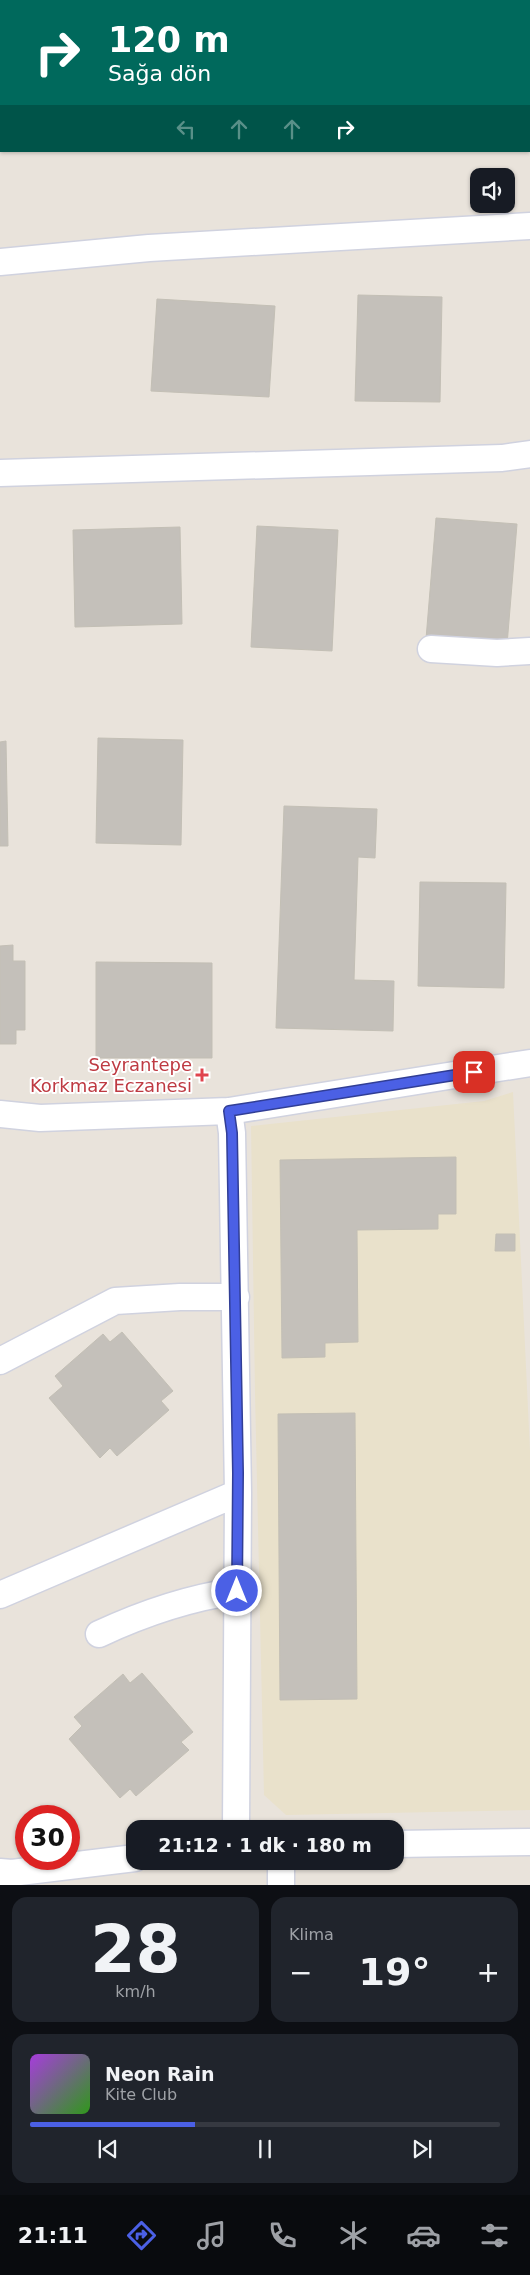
<!DOCTYPE html>
<html lang="tr">
<head>
<meta charset="utf-8">
<style>
	:root { --surface:#171b24; --page:#20242c; --text:#f1f3f6; --muted:#9ea1a6; --line:#363941; --accent:#4b60e5 }
	body { margin:0; font-family:"DejaVu Sans",sans-serif; background:var(--page); color:var(--text); height:100vh; display:flex; flex-direction:column; font-size:19px; white-space:nowrap }
	* { box-sizing:border-box; margin:0 }
	p { font-size:16px; color:var(--muted) }
	.icon { flex:none; width:28px; height:28px; fill:none; stroke:currentColor; stroke-width:2; stroke-linecap:round; stroke-linejoin:round }
	.map { position:relative; height:1885px; overflow:hidden }
	.drawer { display:flex; flex-direction:column; gap:12px; padding:12px; background:#0d0f14; flex:1 }
	.drawer>* { flex:none }
	.banner { position:absolute; left:0px; top:0px; width:530px; height:152px; box-shadow:0 1px 4px #0004; background:#00695c; color:#fff; overflow:hidden }
	.fabs { position:absolute; left:470px; top:168px; display:grid; gap:10px }
	.fabs a { display:grid; place-items:center; width:45px; height:45px; border-radius:10px; background:var(--surface); box-shadow:0 1px 4px #0004; font-size:25px }
	.speed { position:absolute; left:15px; top:1805px; display:flex; gap:10px; font-size:25px; font-weight:700; text-align:center }
	.speed>* { display:grid; place-content:center; width:65px; height:65px; border-radius:50%; background:var(--surface); box-shadow:0 1px 4px #0004; line-height:1 }
	.speed .limit { border:8px solid #d22; background:#fff; color:#111 }
	.pin { position:absolute; display:grid; place-items:center; width:42px; height:42px; color:#fff; margin:-21px; border-radius:10px; box-shadow:0 2px 8px #0006 }
	.me { position:absolute; width:55px; margin:-28px; rotate:0deg; stroke-linejoin:round; filter:drop-shadow(0 0 4px #0008) }
	.turn { display:flex; align-items:center; gap:18px; height:105px; padding:0 25px; font-size:22px }
	.turn .icon { width:65px; height:65px; stroke-width:2.5 }
	.turn b { display:block; font-size:35px; line-height:42px }
	.lanes { display:flex; align-items:center; height:48px; padding:0 25px; background:#0003; justify-content:center; gap:25px; direction:ltr }
	.lanes .off { opacity:.35 }
	.big { font-size:38px; font-weight:700; line-height:1.1 }
	.drawer .card { flex:1; display:flex; flex-direction:column; justify-content:center; gap:8px; min-width:0; padding:0 18px; border-radius:15px; background:var(--page) }
	.drawer .dial { align-items:center; gap:0 }
	.dial b { font-size:65px; line-height:1 }
	.song { display:flex; align-items:center; gap:15px }
	.cover { width:60px; height:60px; border-radius:8px; background:linear-gradient(135deg,hsl(280 70% 55%),hsl(110 70% 35%)) }
	.played { height:5px; border-radius:2px; background:linear-gradient(90deg,var(--accent) 35%,var(--line) 35%) }
	.keys { display:flex; justify-content:space-around; direction:ltr }
	.heat { display:flex; justify-content:space-between; align-items:center; font-size:28px; direction:ltr }
	.drawer .tiles { flex:1; display:grid; gap:12px; grid-template-columns:1fr 1fr }
	.card:last-child { grid-column:span 2 }
	.trip { position:absolute; left:126px; top:1820px; width:278px; height:50px; border-radius:15px; background:var(--surface); box-shadow:0 1px 4px #0004; font-weight:700; line-height:50px; text-align:center }
	.tabs { display:flex; height:80px; justify-content:space-around; align-items:center; background:#090b0e; color:var(--muted) }
	.tabs .icon { width:35px; height:35px }
	.tabs .active { color:var(--accent) }
	.tabs b { font-size:22px; color:var(--text) }
	.map>svg:first-child { display:block }
	.education { fill:#e9e1cb }
	.building { fill:#c4c0ba; stroke:#c3bfb5 }
	.lines { fill:none; stroke-linecap:round; stroke-linejoin:round }
	.minor-casing { stroke:#d0d2df; stroke-width:29 }
	.minor { stroke:#fff; stroke-width:26 }
	.route-casing { stroke:#313e95; stroke-width:12 }
	.route { stroke:#4b60e5; stroke-width:9 }
	.health-dot { fill:#e0444e; stroke:#fff; stroke-width:2 }
	.labels { text-anchor:middle; stroke-width:4; stroke-linejoin:round; paint-order:stroke }
	.health-label { font-size:18px; fill:#be3a42; stroke:#fff; text-anchor:end }
</style>
</head>
<body>
<div class="map">
<svg width="530" height="1885" viewBox="0 0 530 1885">
	<rect width="100%" height="100%" fill="#e9e3db"/>
	<path class="education" d="M513,1092L530,1451V1810L286,1815L264,1795L255,1393L251,1126L484,1101Z"/>
	<path class="building" d="M529,24H530L529,133Z
		M0,76H1L0,109Z
		M358,295L442,297L440,402L355,401Z
		M157,299L275,306L269,397L151,391Z
		M436,518L517,524L507,645L426,639Z
		M257,526L338,530L332,651L251,647Z
		M180,527L182,624L75,627L73,530Z
		M98,738L183,740L181,845L96,843Z
		M6,741L8,846H0V742Z
		M284,806L377,809L375,858L358,857L354,980L394,981L393,1031L276,1028Z
		M420,882L506,883L504,988L418,986Z
		M13,945V961H25V1030H16V1044H0V946Z
		M96,962L212,963V1058H96Z
		M456,1157V1214H438V1229L357,1230L358,1342L325,1343V1357L282,1358L280,1160Z
		M496,1234H515V1251H495Z
		M122,1332L173,1391L161,1401L169,1410L117,1456L110,1448L100,1458L49,1398L63,1386L55,1376L103,1334L110,1342Z
		M355,1413L357,1699L280,1700L278,1414Z
		M142,1673L193,1732L181,1742L189,1750L136,1796L130,1789L120,1798L69,1739L82,1726L74,1717L123,1674L130,1683Z"/>
	<g class="lines">
		<g class="minor-casing">
			<path id="minor" d="M66,1L87,0
				M0,5H1
				M0,262L149,248L530,226
				M0,473L502,458L530,454
				M431,649L497,653L530,651
				M229,1111L232,1133L238,1493L236,1829
				M0,1114L40,1118L229,1111L530,1063
				M0,1361L115,1301L180,1297H236
				M0,1595L238,1493
				M99,1634C144,1613 188,1598 237,1591
				M395,1844L530,1842
				M281,1861V1885
				M0,1872L12,1873L135,1858"/>
		</g>
		<use href="#minor" class="minor"/>
	</g>
	<g class="lines">
		<g class="route-casing">
			<path id="route" d="M237,1591L238,1473L232,1133L229,1111L474,1072"/>
		</g>
		<use href="#route" class="route"/>
	</g>
	<path class="health-dot" d="M199.5 1067.5h5v5h5v5h-5v5h-5v-5h-5v-5h5z"/>
	<g class="labels">
		<g class="health-label">
			<text x="192" y="1071">Seyrantepe<tspan x="192" dy="21">Korkmaz Eczanesi</tspan></text>
		</g>
	</g>
</svg>
<div class="fabs">
<a><svg class="icon" aria-label="sound" viewBox="0 0 24 24"><path d="M4 9h4l5-4v14l-5-4H4zM17 9q2 3 0 6"/></svg></a>
</div>
<div class="speed"><div class="limit">30</div></div>
<div class="pin" style="left:474px;top:1072px;background:#d93025"><svg class="icon" aria-label="arrive" viewBox="0 0 24 24"><path d="M6 21V4h12l-3 4 3 4H6"/></svg></div>
<svg class="me" style="left:237px;top:1591px" viewBox="-20 -20 40 40"><circle r="17" fill="#4b60e5" stroke="#fff" stroke-width="3"/><path d="M0-11L8 9 0 5-8 9z" fill="#fff"/></svg>
<div class="trip">21:12 · 1 dk · 180 m</div>
<div class="banner">
<div class="turn"><svg class="icon" aria-label="right" viewBox="0 0 24 24"><path d="M7 20v-9h11M14 6l5 5-5 5"/></svg><div><b>120 m</b>Sağa dön</div></div>
<div class="lanes"><svg class="icon off" aria-label="left" viewBox="0 0 24 24"><path d="M17 20v-9H6M10 6l-5 5 5 5"/></svg><svg class="icon off" aria-label="ahead" viewBox="0 0 24 24"><path d="M12 20V5M6 11l6-6 6 6"/></svg><svg class="icon off" aria-label="ahead" viewBox="0 0 24 24"><path d="M12 20V5M6 11l6-6 6 6"/></svg><svg class="icon" aria-label="right" viewBox="0 0 24 24"><path d="M7 20v-9h11M14 6l5 5-5 5"/></svg></div>
</div>
</div>
<section class="drawer">
<div class="tiles">
<div class="card dial"><b>28</b><p>km/h</p></div>
<div class="card"><p>Klima</p>
<div class="heat"><a>−</a><b class="big">19°</b><a>+</a></div>
</div>
<div class="card">
<div class="song"><i class="cover"></i><div><b>Neon Rain</b><p>Kite Club</p></div></div>
<div class="played"></div>
<div class="keys"><svg class="icon" aria-label="previous" viewBox="0 0 24 24"><path d="M18 5L8 12l10 7zM5 5v14"/></svg><svg class="icon" aria-label="pause" viewBox="0 0 24 24"><path d="M8 5v14M16 5v14"/></svg><svg class="icon" aria-label="next" viewBox="0 0 24 24"><path d="M6 5l10 7-10 7zM19 5v14"/></svg></div>
</div>
</div>
</section>
<nav class="tabs">
<b>21:11</b>
<svg class="icon active" aria-label="directions" viewBox="0 0 24 24"><path d="M12 3l9 9-9 9-9-9zM9 14v-3h6M13 9l2 2-2 2"/></svg>
<svg class="icon" aria-label="music" viewBox="0 0 24 24"><path d="M9 18V5l10-2v13"/><circle cx="6" cy="18" r="3"/><circle cx="16" cy="16" r="3"/></svg>
<svg class="icon" aria-label="phone" viewBox="0 0 24 24"><path d="M5 4h4l2 5-3 2q2 4 5 5l2-3 5 2v4C11 20 4 13 5 4z"/></svg>
<svg class="icon" aria-label="climate" viewBox="0 0 24 24"><path d="M12 3v18M4 7l16 10M4 17L20 7"/></svg>
<svg class="icon" aria-label="car" viewBox="0 0 24 24"><path d="M5 17H2v-5l4-1 3-4h7l3 4 3 1v5h-3M9 17h6M6 11h13"/><circle cx="7" cy="17" r="2"/><circle cx="17" cy="17" r="2"/></svg>
<svg class="icon" aria-label="filters" viewBox="0 0 24 24"><path d="M4 7h16M4 17h16"/><circle cx="9" cy="7" r="2"/><circle cx="15" cy="17" r="2"/></svg>
</nav>
</body>
</html>
